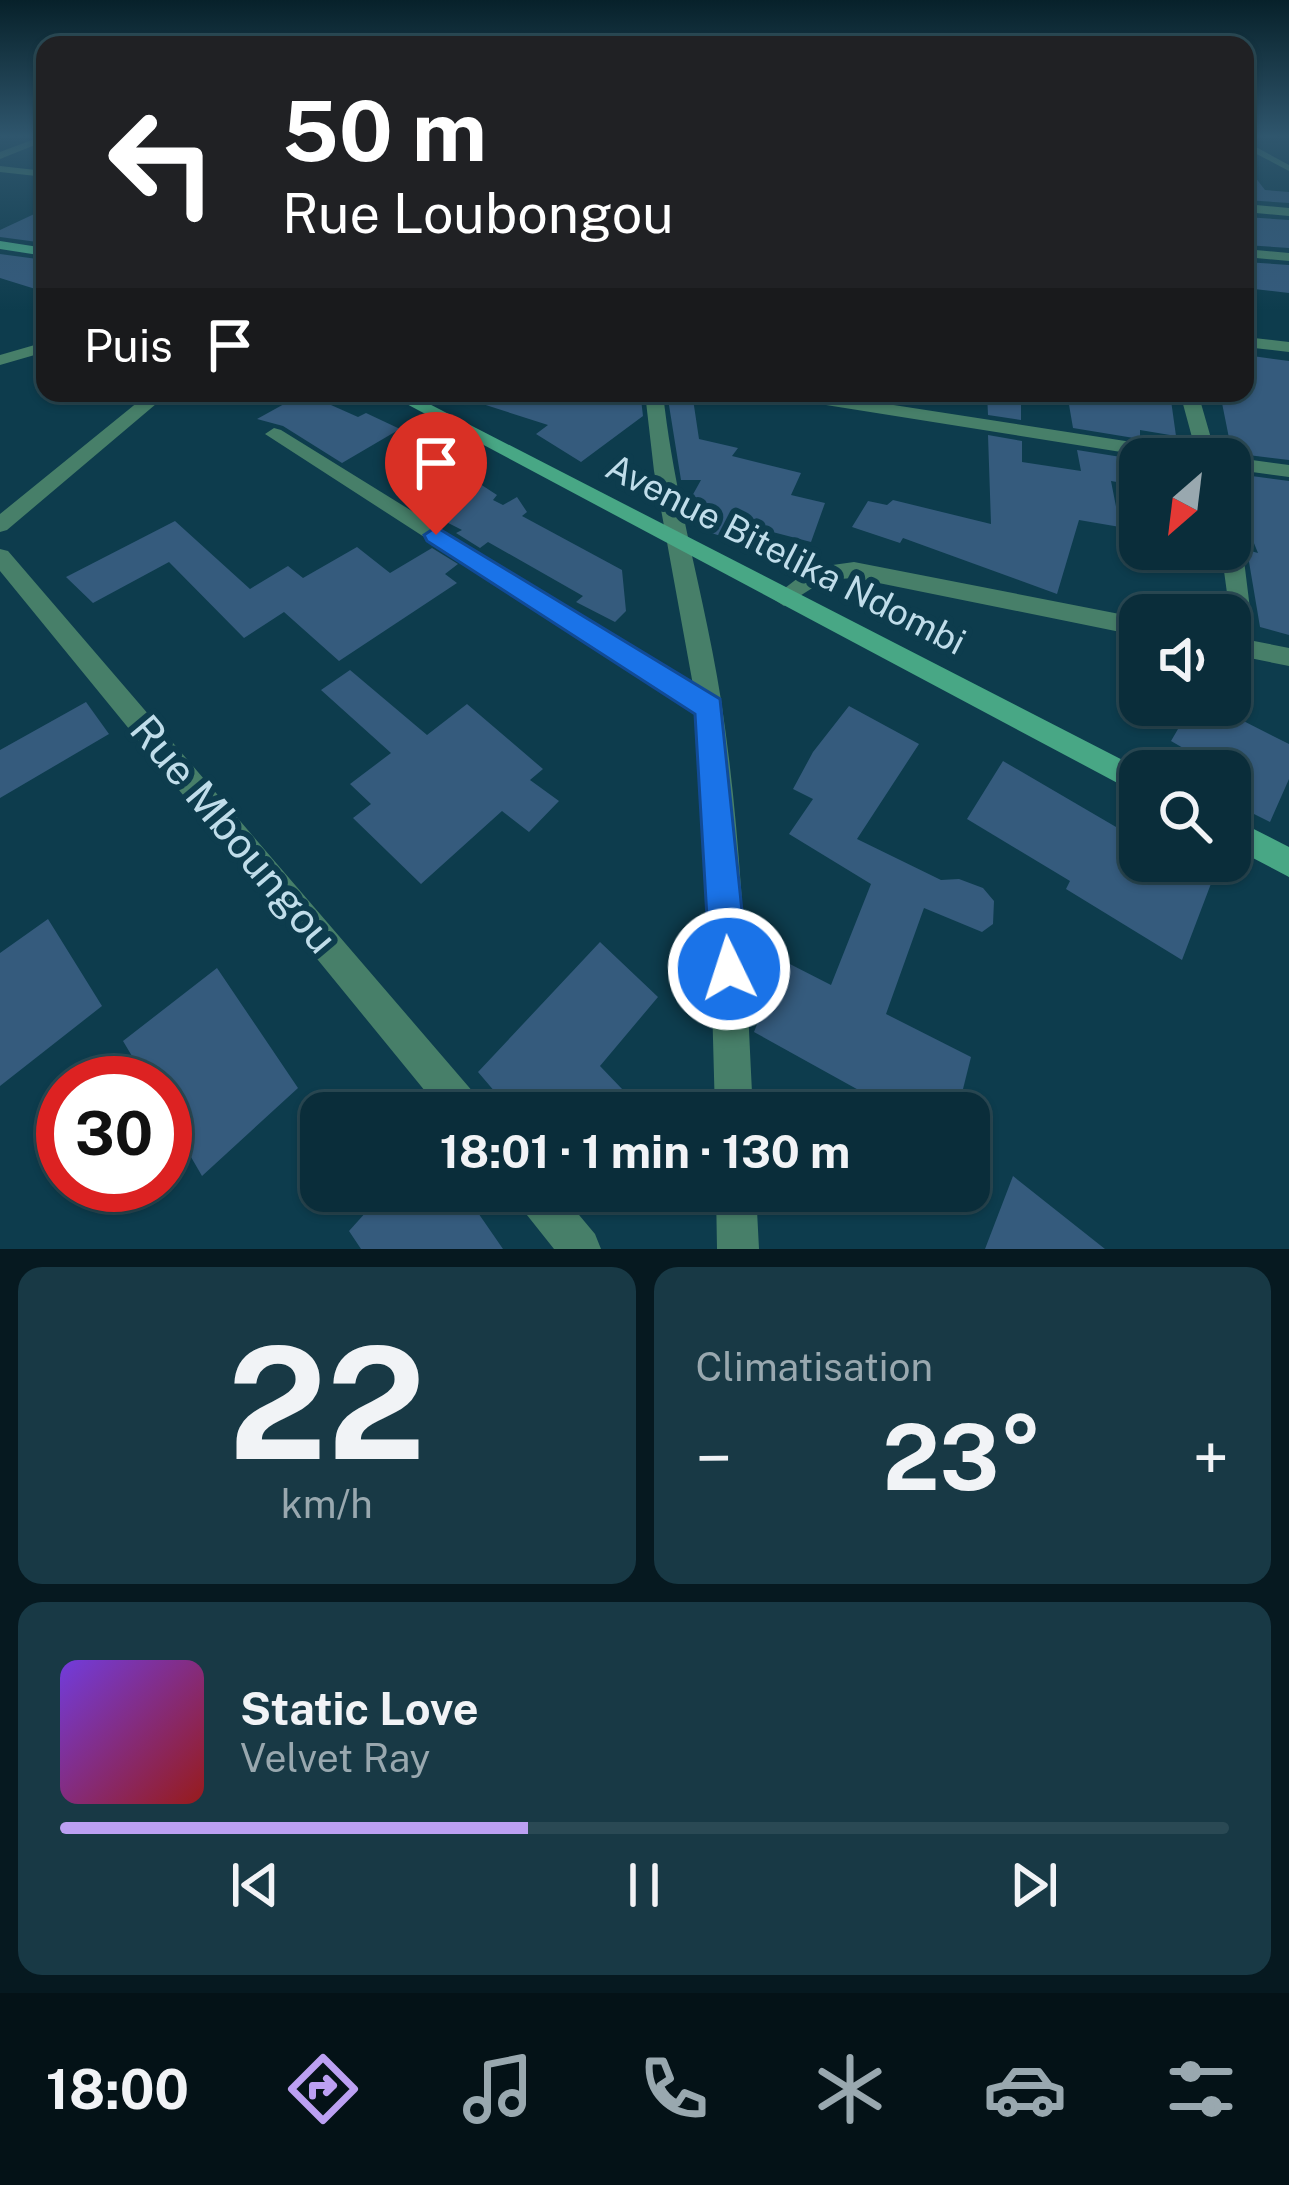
<!DOCTYPE html>
<html lang="fr">
<head>
<meta charset="utf-8">
<style>
	:root { --surface:#0a2d3a; --page:#183945; --text:#f1f3f6; --muted:#99a8af; --line:#2a4954; --accent:#bca0f2 }
	body { margin:0; font-family:"Public Sans",sans-serif; background:var(--page); color:var(--text); height:100vh; display:flex; flex-direction:column; font-size:45px; white-space:nowrap }
	* { box-sizing:border-box; margin:0 }
	p { font-size:39px; color:var(--muted) }
	.icon { flex:none; width:66px; height:66px; fill:none; stroke:currentColor; stroke-width:2; stroke-linecap:round; stroke-linejoin:round }
	.map { position:relative; height:1249px; overflow:hidden }
	.sheet { display:flex; flex-direction:column; gap:18px; padding:18px; background:#061920; flex:1 }
	.sheet>* { flex:none }
	.banner { position:absolute; left:36px; top:36px; width:1218px; height:366px; border-radius:24px; box-shadow:0 3px 9px #0004,0 0 0 3px var(--line); background:#202124; color:#fff; overflow:hidden }
	.needle { width:78px; rotate:208deg }
	.buttons { position:absolute; left:1119px; top:438px; display:grid; gap:24px }
	.buttons a { display:grid; place-items:center; width:132px; height:132px; border-radius:24px; background:var(--surface); box-shadow:0 3px 9px #0004,0 0 0 3px var(--line); font-size:60px }
	.speed { position:absolute; left:36px; top:1056px; display:flex; gap:24px; font-size:60px; font-weight:700; text-align:center }
	.speed>* { display:grid; place-content:center; width:156px; height:156px; border-radius:50%; background:var(--surface); box-shadow:0 3px 9px #0004,0 0 0 3px var(--line); line-height:1 }
	.speed .limit { border:18px solid #d22; background:#fff; color:#111 }
	.pin { position:absolute; display:grid; place-items:center; width:102px; height:102px; color:#fff; margin:-123px -51px; border-radius:50% 50% 50% 0; rotate:-45deg; box-shadow:0 0 12px #0007 }
	.pin .icon { rotate:45deg }
	.me { position:absolute; width:132px; margin:-66px; rotate:356deg; stroke-linejoin:round; filter:drop-shadow(0 0 9px #0008) }
	.turn { display:flex; align-items:center; gap:42px; height:252px; padding:0 48px; font-size:54px }
	.turn .icon { width:156px; height:156px; stroke-width:2.5 }
	.turn b { display:block; font-size:84px; line-height:102px }
	.then { display:flex; align-items:center; height:114px; padding:0 48px; background:#0003; gap:24px; font-size:45px }
	.big { font-size:90px; font-weight:700; line-height:1.1 }
	.sheet .card { flex:1; display:flex; flex-direction:column; justify-content:center; gap:18px; min-width:0; padding:0 42px; border-radius:24px; background:var(--page) }
	.sheet .dial { align-items:center; gap:0 }
	.dial b { font-size:156px; line-height:1 }
	.song { display:flex; align-items:center; gap:36px }
	.cover { width:144px; height:144px; border-radius:18px; background:linear-gradient(135deg,hsl(260 70% 55%),hsl(0 70% 35%)) }
	.played { height:12px; border-radius:6px; background:linear-gradient(90deg,var(--accent) 40%,var(--line) 40%) }
	.keys { display:flex; justify-content:space-around; direction:ltr }
	.heat { display:flex; justify-content:space-between; align-items:center; font-size:66px; direction:ltr }
	.sheet .tiles { flex:1; display:grid; gap:18px; grid-template-columns:1fr 1fr }
	.card:last-child { grid-column:span 2 }
	.trip { position:absolute; left:300px; top:1092px; width:690px; height:120px; border-radius:24px; background:var(--surface); box-shadow:0 3px 9px #0004,0 0 0 3px var(--line); font-weight:700; line-height:120px; text-align:center }
	.tabs { display:flex; height:192px; justify-content:space-around; align-items:center; background:#041217; color:var(--muted) }
	.tabs .icon { width:84px; height:84px }
	.tabs .current { color:var(--accent) }
	.tabs b { font-size:54px; color:var(--text) }
	.map>svg:first-child { display:block }
	.building { fill:#355b7d }
	.lines { fill:none; stroke-linecap:round; stroke-linejoin:round }
	.street { fill:#477f69; fill-rule:evenodd }
	.secondary { fill:#48a785; fill-rule:evenodd }
	.route { fill:#1a73e8; stroke:#114b97; stroke-width:3 }
	.labels { text-anchor:middle; stroke-width:12; stroke-linejoin:round; paint-order:stroke }
	.street-label { font-size:36px; fill:#c0ddea; stroke:#0d3c4d }
	.near-street-label { font-size:42px; fill:#c0ddea; stroke:#0d3c4d }
</style>
</head>
<body>
<div class="map">
<svg width="1289" height="1249" viewBox="0 0 1289 1249">
	<rect width="100%" height="100%" fill="#0d3c4d"/>
	<path class="building" d="M1245,164L1265,190L1289,192V203L1245,200Z
		M45,209V243L0,237V230Z
		M1245,217L1289,220V248L1245,245Z
		M0,254L45,260V292L0,278Z
		M1245,262L1289,265V293L1245,288Z
		M1245,355L1289,361V460L1232,453L1220,393H1245Z
		M304,393L358,417L366,413L400,429L342,463L283,426L257,419Z
		M468,393H605L596,400L641,399L643,416L581,462L536,434L548,425L467,399Z
		M987,393H1021V420L988,415Z
		M1067,393H1170L1176,436L1140,430V439L1073,428Z
		M668,399H693L699,439L738,448L732,456L801,473L791,495L825,503L811,542L757,528L750,545L708,532L689,518L686,507L701,480H681Z
		M988,435L1022,441V462L1081,471L1077,450L1140,460V486L1111,481L1120,527L1079,520L1057,594L903,538L900,543L852,527L868,501L887,505L893,500L991,524Z
		M454,467L497,495L493,500L503,505L517,497L527,512L522,516L622,570L626,611L615,622L576,602L583,596L488,542L480,548L456,533L462,530L401,499Z
		M1237,474L1289,481V635L1260,627L1247,550L1258,553L1230,484L1238,482Z
		M175,521L250,589L288,566L303,578L357,547L390,573L432,548L458,564L445,574L457,583L339,661L284,612L244,638L169,562L93,603L66,577Z
		M350,670L427,735L467,704L543,769L530,780L559,801L529,832L502,811L421,884L353,818L371,804L350,784L391,753L321,690Z
		M86,702L109,734L0,798V750Z
		M1192,705H1212L1289,744V779L1270,822L1230,802V771H1192L1197,756L1171,741Z
		M849,706L919,744L857,839L941,880L959,879L983,888L994,901L993,924L982,932L924,908L886,1014L971,1057L957,1113H900L754,1032L782,960L831,985L871,884L789,834L813,799L793,789L813,752Z
		M1003,761L1140,841V861H1176L1212,881L1182,960L1066,889L1070,881L967,819Z
		M48,919L102,1006L0,1086V953Z
		M600,942L658,997L600,1066L645,1113H513L478,1072Z
		M217,968L298,1088L202,1176L165,1112V1083H148L123,1041Z
		M1013,1176L1105,1249H985Z
		M385,1191H463L503,1249H361L349,1231Z"/>
	<g class="lines">
		<path class="street" d="M45,135V141L0,159V152Z
			M1245,141L1289,165V171L1245,148Z
			M0,166L45,171V177L0,172Z
			M1245,204L1289,208V216L1245,212Z
			M1245,249L1289,253V261L1245,257Z
			M1245,337L1289,342V352L1245,347Z
			M45,342V352L0,365V355Z
			M149,393H169L7,530L0,532V514Z
			M645,393H663C674,497 705,597 721,700C742,837 746,975 753,1113H715L708,854L696,713L265,434L274,428L281,430L693,685L654,471Z
			M773,393H816L1196,452L1180,393H1198L1217,459H1165L782,398Z
			M1230,457L1289,465V477L1230,469V459H1223Z
			M1230,529L1241,536L1254,641L1289,648V666L1230,654V615L1221,549H1230Z
			M0,549L8,551L480,1100L486,1113H443L0,571Z
			M854,562L1140,618V636L854,578L825,580L784,606L772,598L811,568Z
			M513,1191H559L595,1234L601,1249H554L519,1205Z
			M716,1191H756L759,1249H717Z"/>
		<path class="secondary" d="M0,241L45,248V256L0,249Z
			M386,393H408L1144,771H1140V795Z
			M1230,817L1289,847V877L1230,846Z"/>
	</g>
	<linearGradient id="sky" x2="0" y2="1"><stop stop-color="#07212a"/><stop offset="0.44" stop-color="#2f566d"/><stop offset="1" stop-color="#2f566d" stop-opacity="0"/></linearGradient>
	<rect width="1289" height="310" fill="url(#sky)"/>
	<path class="route" d="M436,527L720,699L748,969L743,982L729,988L715,982L710,969L695,714L427,541L424,535Z"/>
	<g class="labels">
		<g class="street-label">
			<text transform="translate(786 554) rotate(27)" y="13">Avenue Bitelika Ndombi</text>
		</g>
		<g class="near-street-label">
			<text transform="translate(234 834) rotate(50)" y="15">Rue Mboungou</text>
		</g>
	</g>
</svg>
<div class="buttons">
<a><svg class="needle" viewBox="-14 -14 28 28"><path d="M0-13l5 13h-10z" fill="#e53935"/><path d="M0 13l5-13h-10z" fill="#99a8af"/></svg></a>
<a><svg class="icon" aria-label="sound" viewBox="0 0 24 24"><path d="M4 9h4l5-4v14l-5-4H4zM17 9q2 3 0 6"/></svg></a>
<a><svg class="icon" aria-label="search" viewBox="0 0 24 24"><circle cx="10" cy="10" r="6"/><path d="M15 15l6 6"/></svg></a>
</div>
<div class="speed"><div class="limit">30</div></div>
<div class="pin" style="left:436px;top:535px;background:#d93025"><svg class="icon" aria-label="arrive" viewBox="0 0 24 24"><path d="M6 21V4h12l-3 4 3 4H6"/></svg></div>
<svg class="me" style="left:729px;top:969px" viewBox="-20 -20 40 40"><circle r="17" fill="#1a73e8" stroke="#fff" stroke-width="3"/><path d="M0-11L8 9 0 5-8 9z" fill="#fff"/></svg>
<div class="trip">18:01 · 1 min · 130 m</div>
<div class="banner">
<div class="turn"><svg class="icon" aria-label="left" viewBox="0 0 24 24"><path d="M17 20v-9H6M10 6l-5 5 5 5"/></svg><div><b>50 m</b>Rue Loubongou</div></div>
<div class="then">Puis<svg class="icon" aria-label="arrive" viewBox="0 0 24 24"><path d="M6 21V4h12l-3 4 3 4H6"/></svg></div>
</div>
</div>
<section class="sheet">
<div class="tiles">
<div class="card dial"><b>22</b><p>km/h</p></div>
<div class="card"><p>Climatisation</p>
<div class="heat"><a>−</a><b class="big">23°</b><a>+</a></div>
</div>
<div class="card">
<div class="song"><i class="cover"></i><div><b>Static Love</b><p>Velvet Ray</p></div></div>
<div class="played"></div>
<div class="keys"><svg class="icon" aria-label="previous" viewBox="0 0 24 24"><path d="M18 5L8 12l10 7zM5 5v14"/></svg><svg class="icon" aria-label="pause" viewBox="0 0 24 24"><path d="M8 5v14M16 5v14"/></svg><svg class="icon" aria-label="next" viewBox="0 0 24 24"><path d="M6 5l10 7-10 7zM19 5v14"/></svg></div>
</div>
</div>
</section>
<nav class="tabs">
<b>18:00</b>
<svg class="icon current" aria-label="directions" viewBox="0 0 24 24"><path d="M12 3l9 9-9 9-9-9zM9 14v-3h6M13 9l2 2-2 2"/></svg>
<svg class="icon" aria-label="music" viewBox="0 0 24 24"><path d="M9 18V5l10-2v13"/><circle cx="6" cy="18" r="3"/><circle cx="16" cy="16" r="3"/></svg>
<svg class="icon" aria-label="phone" viewBox="0 0 24 24"><path d="M5 4h4l2 5-3 2q2 4 5 5l2-3 5 2v4C11 20 4 13 5 4z"/></svg>
<svg class="icon" aria-label="climate" viewBox="0 0 24 24"><path d="M12 3v18M4 7l16 10M4 17L20 7"/></svg>
<svg class="icon" aria-label="car" viewBox="0 0 24 24"><path d="M5 17H2v-5l4-1 3-4h7l3 4 3 1v5h-3M9 17h6M6 11h13"/><circle cx="7" cy="17" r="2"/><circle cx="17" cy="17" r="2"/></svg>
<svg class="icon" aria-label="filters" viewBox="0 0 24 24"><path d="M4 7h16M4 17h16"/><circle cx="9" cy="7" r="2"/><circle cx="15" cy="17" r="2"/></svg>
</nav>
</body>
</html>
